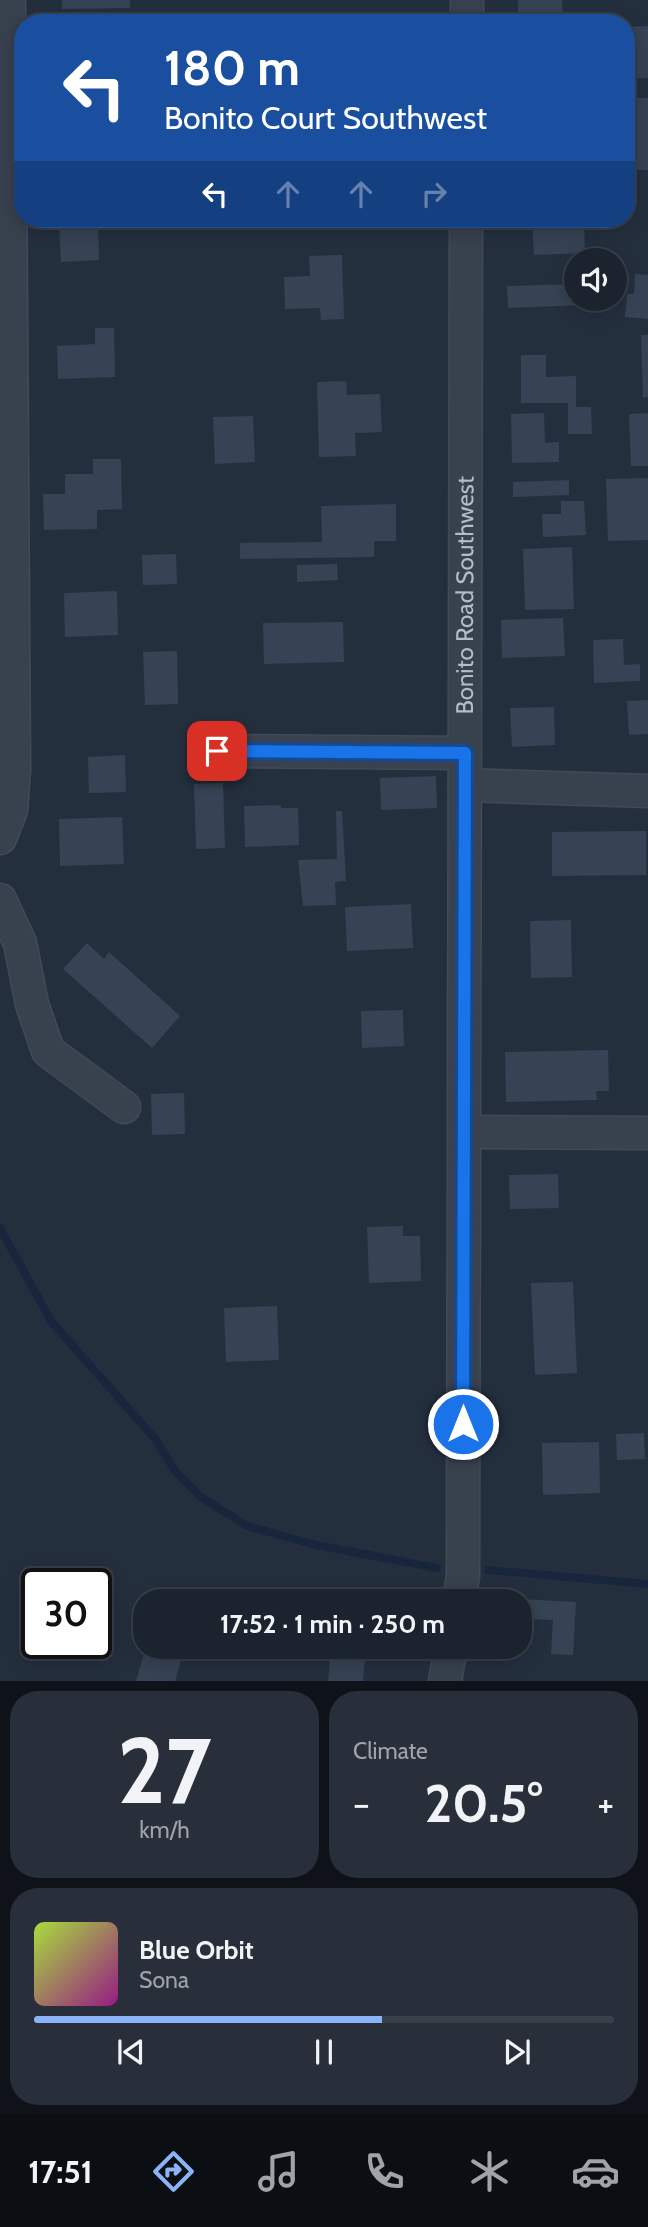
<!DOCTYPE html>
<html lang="en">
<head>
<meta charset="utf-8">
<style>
	:root { --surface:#1b232e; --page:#282f3a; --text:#f1f3f6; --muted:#a0a4aa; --line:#39404a; --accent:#8ab4f8 }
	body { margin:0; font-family:Cabin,sans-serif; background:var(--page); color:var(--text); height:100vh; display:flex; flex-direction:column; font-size:26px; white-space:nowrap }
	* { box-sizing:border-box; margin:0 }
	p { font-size:23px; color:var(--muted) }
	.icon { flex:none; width:38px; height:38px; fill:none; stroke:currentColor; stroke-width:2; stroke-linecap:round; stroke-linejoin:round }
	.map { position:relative; height:1681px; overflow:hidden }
	.drawer { display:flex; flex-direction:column; gap:10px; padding:10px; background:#0f1319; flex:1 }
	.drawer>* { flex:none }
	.top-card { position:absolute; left:14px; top:14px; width:621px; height:214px; border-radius:28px; box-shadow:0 4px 18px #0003,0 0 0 2px var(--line); background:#1a4fa0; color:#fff; overflow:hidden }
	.fabs { position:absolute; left:564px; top:248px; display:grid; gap:14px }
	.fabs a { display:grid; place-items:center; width:63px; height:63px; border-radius:50%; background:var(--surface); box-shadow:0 4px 18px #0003,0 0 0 2px var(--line); font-size:35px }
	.speed { position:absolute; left:21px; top:1568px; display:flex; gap:14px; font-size:35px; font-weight:700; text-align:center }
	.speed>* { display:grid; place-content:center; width:91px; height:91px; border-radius:50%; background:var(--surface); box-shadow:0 4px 18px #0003,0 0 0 2px var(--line); line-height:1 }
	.speed .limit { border:4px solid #111; border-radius:10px; background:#fff; color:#111 }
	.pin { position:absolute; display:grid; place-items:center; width:60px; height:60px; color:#fff; margin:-30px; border-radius:14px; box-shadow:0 4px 10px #0006 }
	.me { position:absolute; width:77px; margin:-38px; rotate:0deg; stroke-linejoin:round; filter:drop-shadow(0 0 5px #0008) }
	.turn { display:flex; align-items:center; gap:24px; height:147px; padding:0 35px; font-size:32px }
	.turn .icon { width:91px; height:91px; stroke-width:2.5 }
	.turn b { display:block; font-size:49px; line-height:60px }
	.lanes { display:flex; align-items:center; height:66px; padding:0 35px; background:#0003; justify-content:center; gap:35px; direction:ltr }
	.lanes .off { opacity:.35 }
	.big { font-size:52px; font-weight:800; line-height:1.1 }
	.drawer .card { flex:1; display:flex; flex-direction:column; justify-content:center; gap:10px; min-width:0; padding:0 24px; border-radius:28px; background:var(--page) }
	.drawer .dial { align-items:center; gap:0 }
	.dial b { font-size:91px; line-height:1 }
	.song { display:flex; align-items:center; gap:21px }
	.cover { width:84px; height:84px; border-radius:10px; background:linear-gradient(135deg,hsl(80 70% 55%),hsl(310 70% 35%)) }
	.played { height:7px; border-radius:4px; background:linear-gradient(90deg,var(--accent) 60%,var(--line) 60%) }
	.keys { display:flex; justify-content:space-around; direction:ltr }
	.heat { display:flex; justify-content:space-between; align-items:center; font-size:38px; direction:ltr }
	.drawer .tiles { flex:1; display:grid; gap:10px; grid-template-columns:1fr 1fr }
	.card:last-child { grid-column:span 2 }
	.trip { position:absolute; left:133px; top:1589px; width:399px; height:70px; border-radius:28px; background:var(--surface); box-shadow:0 4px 18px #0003,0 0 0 2px var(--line); font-weight:800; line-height:70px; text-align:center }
	.tabs { display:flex; height:112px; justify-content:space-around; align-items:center; background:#0b0e12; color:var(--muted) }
	.tabs .icon { width:49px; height:49px }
	.tabs .on { color:var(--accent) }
	.tabs b { font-size:32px; color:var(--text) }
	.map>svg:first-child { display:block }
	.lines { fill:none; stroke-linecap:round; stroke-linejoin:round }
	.stream { stroke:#17263c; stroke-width:8 }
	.building { fill:#364354 }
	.minor-casing { stroke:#414a57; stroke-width:35 }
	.minor { stroke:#38414e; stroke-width:32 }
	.route-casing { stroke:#114b97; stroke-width:18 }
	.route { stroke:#1a73e8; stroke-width:12 }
	.labels { text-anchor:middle; stroke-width:7; stroke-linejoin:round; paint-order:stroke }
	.street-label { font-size:24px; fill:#b4bcc9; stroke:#1d2633 }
</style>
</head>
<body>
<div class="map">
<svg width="648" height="1681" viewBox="0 0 648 1681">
	<rect width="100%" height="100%" fill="#242f3e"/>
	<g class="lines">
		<path class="stream" d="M0,1228L51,1321L155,1439L176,1472L201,1497L247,1526L316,1545L437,1568
			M488,1570L648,1584"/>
	</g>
	<path class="building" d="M62,0H130V8L62,9Z
		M518,0H562L563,23H518Z
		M648,26V78L626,79V27Z
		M626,98H648V170H626Z
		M532,219H584L585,253L534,255Z
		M98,225L99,260L61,262L59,226Z
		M342,255L344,319L321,320L320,308L285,309L284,277L310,276L309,256Z
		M635,274L648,275V319L625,317L627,294H634Z
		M576,284V299H584V305L508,308L507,286Z
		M95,328H114L115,377L58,379L57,346L95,344Z
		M641,335H648V397L643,398Z
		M521,355H546V377L576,376V407H591L592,434H568V403H521Z
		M346,381L347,395L380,394L382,432L355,433L356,456L319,457L317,382Z
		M544,413L545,443L559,442V462L512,463L511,414Z
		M648,413V466H631L629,414Z
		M253,416L255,462L215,464L213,417Z
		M93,459H121L122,509L97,510V529L44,530L43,494H65V474H93Z
		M648,478V540L608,541L606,479Z
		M569,480V495L513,497V482Z
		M561,501H584L586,535L543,537L542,514H561Z
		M396,504V541H374V557L240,559V543L322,542L321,506Z
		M572,547L574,609L525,610L523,549Z
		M176,554L177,584L143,585L142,555Z
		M337,564L338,580L297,582V565Z
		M117,591L118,635L65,637L64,593Z
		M563,618L565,656L502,658L501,620Z
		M343,622L344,662L264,664L263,623Z
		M623,639L624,665L640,664V681L594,683L593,640Z
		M177,651L178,704L145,705L143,652Z
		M648,700V734L629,735L627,701Z
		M554,707L555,745L512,747L510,708Z
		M125,755L126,792L89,793L88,757Z
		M436,776L437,808L381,810L380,778Z
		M223,783L225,848L196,849L194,784Z
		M281,805V808H298L299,845L245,847L244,806Z
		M336,811H342L346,881L335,882L336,905L303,906L298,860L337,859Z
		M122,817L124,864L60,866L59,819Z
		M646,831V875L552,876V832Z
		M411,904L413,948L347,951L345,907Z
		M571,920L572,977L531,978L530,921Z
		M87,943L104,959L109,952L180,1016L152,1048L63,969Z
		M403,1010L404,1046L362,1048L361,1011Z
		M608,1050L609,1091H596L597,1100L506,1102L505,1052Z
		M184,1093L185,1134L152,1135L151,1094Z
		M558,1174L559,1208L510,1209L509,1175Z
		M403,1226V1236H420L421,1281L369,1283L367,1227Z
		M573,1282L577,1373L535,1375L531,1283Z
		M277,1306L279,1360L226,1362L224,1308Z
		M644,1433L645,1459L617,1460L616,1434Z
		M599,1442L600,1493L543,1495L542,1443Z
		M520,1599L576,1602L573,1655L551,1654L553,1620L520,1619Z
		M146,1647H185L175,1681H136Z
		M331,1647H366L363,1681H328Z"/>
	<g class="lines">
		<g class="minor-casing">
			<g id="minor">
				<path d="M467,23V0"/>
				<path d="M217,751L465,753"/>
				<path d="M465,785L648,791"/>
				<path d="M0,838L11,810L14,769L9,0"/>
				<path d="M0,900L20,943L32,1004L48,1051L124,1107"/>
				<path d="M465,1132L648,1133"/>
				<path id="s1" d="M459,1601L463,1576L466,219"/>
				<path d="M445,1681L451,1647"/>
			</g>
		</g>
		<use href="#minor" class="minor"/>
	</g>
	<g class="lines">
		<g class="route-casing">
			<path id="route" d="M217,751L465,753L463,1424"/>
		</g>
		<use href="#route" class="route"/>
	</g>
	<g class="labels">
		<g class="street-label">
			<text dy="8" stroke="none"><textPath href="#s1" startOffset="1006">Bonito Road Southwest</textPath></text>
		</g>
	</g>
</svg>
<div class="fabs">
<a><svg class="icon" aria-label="sound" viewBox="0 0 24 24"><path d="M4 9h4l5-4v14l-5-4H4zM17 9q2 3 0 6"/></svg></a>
</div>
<div class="speed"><div class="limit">30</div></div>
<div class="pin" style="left:217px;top:751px;background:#d93025"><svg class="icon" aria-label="arrive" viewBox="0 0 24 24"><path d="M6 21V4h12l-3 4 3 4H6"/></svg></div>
<svg class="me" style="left:463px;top:1424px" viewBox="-20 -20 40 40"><circle r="17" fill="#1a73e8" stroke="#fff" stroke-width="3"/><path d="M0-11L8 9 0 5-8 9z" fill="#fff"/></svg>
<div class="trip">17:52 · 1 min · 250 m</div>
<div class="top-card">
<div class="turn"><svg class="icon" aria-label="left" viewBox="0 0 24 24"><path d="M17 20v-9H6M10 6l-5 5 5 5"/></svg><div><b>180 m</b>Bonito Court Southwest</div></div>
<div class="lanes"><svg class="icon" aria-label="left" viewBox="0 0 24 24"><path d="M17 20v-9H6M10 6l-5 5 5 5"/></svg><svg class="icon off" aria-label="ahead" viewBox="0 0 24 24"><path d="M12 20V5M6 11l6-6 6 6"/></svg><svg class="icon off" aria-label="ahead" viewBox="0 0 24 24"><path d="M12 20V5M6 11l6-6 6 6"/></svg><svg class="icon off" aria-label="right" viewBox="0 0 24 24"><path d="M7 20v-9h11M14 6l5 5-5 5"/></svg></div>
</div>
</div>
<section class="drawer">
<div class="tiles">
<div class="card dial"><b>27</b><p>km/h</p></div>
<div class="card"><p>Climate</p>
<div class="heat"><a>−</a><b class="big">20.5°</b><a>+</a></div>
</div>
<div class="card">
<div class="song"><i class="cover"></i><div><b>Blue Orbit</b><p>Sona</p></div></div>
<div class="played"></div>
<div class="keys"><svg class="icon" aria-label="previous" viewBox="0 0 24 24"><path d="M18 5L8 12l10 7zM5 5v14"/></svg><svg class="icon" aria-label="pause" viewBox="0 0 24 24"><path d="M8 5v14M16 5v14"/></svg><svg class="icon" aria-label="next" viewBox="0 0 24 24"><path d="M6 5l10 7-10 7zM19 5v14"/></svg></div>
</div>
</div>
</section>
<nav class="tabs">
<b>17:51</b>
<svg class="icon on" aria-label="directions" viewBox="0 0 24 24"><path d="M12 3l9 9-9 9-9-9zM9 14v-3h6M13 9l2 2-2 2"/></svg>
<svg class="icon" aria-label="music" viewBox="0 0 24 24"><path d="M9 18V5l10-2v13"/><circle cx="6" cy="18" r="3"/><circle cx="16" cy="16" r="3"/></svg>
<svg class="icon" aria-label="phone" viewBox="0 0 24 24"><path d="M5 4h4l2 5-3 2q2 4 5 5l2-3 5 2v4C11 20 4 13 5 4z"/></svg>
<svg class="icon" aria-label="climate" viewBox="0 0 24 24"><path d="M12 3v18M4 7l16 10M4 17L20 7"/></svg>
<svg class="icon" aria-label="car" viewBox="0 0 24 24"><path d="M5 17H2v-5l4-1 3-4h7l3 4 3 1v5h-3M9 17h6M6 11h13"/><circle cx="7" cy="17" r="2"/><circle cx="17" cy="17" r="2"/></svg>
</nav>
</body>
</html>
